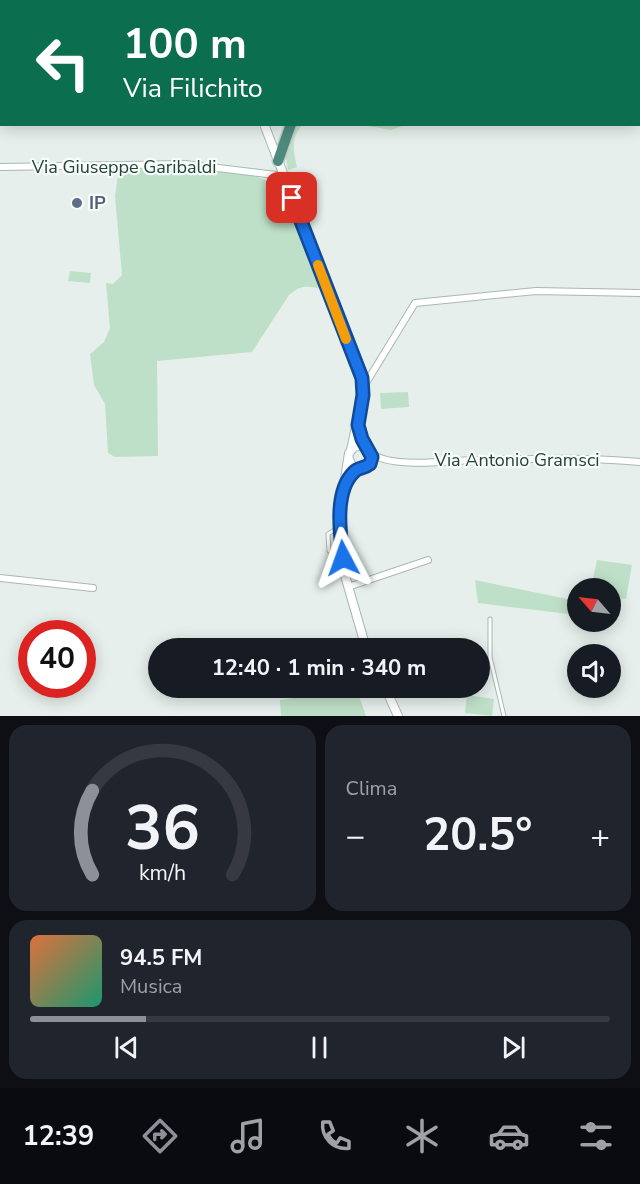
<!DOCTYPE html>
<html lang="it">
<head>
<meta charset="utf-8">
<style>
	:root { --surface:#171b24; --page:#20242c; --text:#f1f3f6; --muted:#9ea1a6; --line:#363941; --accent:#8c9099 }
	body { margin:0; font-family:"Nunito Sans",sans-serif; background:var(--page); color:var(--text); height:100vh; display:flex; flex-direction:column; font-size:22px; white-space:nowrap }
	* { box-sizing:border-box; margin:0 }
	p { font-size:20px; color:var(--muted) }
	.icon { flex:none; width:33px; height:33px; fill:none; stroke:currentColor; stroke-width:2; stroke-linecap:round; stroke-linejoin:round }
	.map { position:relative; height:716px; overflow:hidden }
	.sheet { display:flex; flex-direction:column; gap:9px; padding:9px; background:#0d0f14; flex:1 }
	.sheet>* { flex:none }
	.top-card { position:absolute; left:0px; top:0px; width:640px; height:126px; box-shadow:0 3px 15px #0003; background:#0b6e4f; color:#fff; overflow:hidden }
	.needle { width:39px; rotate:298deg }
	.buttons { position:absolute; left:567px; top:578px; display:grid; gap:12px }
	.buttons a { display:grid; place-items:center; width:54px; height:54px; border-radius:50%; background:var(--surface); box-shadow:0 3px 15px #0003; font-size:30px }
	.speed { position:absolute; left:18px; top:620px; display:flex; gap:12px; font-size:30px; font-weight:700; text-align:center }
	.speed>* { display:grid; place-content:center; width:78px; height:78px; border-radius:50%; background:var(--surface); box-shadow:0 3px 15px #0003; line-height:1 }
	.speed .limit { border:9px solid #d22; background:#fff; color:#111 }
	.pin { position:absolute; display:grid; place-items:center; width:51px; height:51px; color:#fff; margin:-26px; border-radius:12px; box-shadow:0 3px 9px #0006 }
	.me { position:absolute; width:66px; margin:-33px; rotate:356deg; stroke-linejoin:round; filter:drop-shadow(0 0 4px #0008) }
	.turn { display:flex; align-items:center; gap:21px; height:126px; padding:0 24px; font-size:27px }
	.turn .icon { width:78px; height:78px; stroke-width:2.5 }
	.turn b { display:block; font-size:42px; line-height:51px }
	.big { font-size:45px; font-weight:700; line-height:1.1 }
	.sheet .widget { flex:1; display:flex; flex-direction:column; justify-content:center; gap:9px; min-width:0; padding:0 21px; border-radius:18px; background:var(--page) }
	.sheet .dial { align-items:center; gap:0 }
	.dial svg { height:156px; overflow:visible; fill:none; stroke:var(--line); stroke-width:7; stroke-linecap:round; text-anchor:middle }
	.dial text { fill:var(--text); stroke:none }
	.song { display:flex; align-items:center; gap:18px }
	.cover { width:72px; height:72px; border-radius:9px; background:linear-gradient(135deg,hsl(20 70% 55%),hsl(160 70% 35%)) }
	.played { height:6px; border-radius:3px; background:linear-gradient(90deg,var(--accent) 20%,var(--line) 20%) }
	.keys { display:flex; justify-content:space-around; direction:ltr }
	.heat { display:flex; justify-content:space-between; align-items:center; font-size:33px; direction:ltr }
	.sheet .tiles { flex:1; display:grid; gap:9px; grid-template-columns:1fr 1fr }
	.widget:last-child { grid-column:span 2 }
	.trip { position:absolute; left:148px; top:638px; width:342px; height:60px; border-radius:30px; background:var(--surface); box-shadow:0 3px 15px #0003; font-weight:700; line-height:60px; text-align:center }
	.menu { display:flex; height:96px; justify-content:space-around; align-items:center; background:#090b0e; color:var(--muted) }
	.menu .icon { width:42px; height:42px }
	.menu .selected { color:var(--accent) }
	.menu b { font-size:27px; color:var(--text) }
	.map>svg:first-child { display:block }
	.green { fill:#bfe0c8 }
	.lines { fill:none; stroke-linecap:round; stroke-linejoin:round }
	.service-casing { stroke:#a8b8b2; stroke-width:5 }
	.minor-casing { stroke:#a8b8b2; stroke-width:8 }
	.tertiary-casing { stroke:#a8b8b2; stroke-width:10 }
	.trunk-casing { stroke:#c2cac8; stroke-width:13 }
	.service { stroke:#fff; stroke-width:3 }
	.minor { stroke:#fff; stroke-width:6 }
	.tertiary { stroke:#fff; stroke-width:8 }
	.trunk { stroke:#4c8a7c; stroke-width:10 }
	.route-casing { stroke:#114b97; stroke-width:15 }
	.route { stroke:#1a73e8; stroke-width:10 }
	.slow { stroke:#f59e0b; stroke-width:10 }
	.service-dot { fill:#5c6f8a; stroke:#f7fbf9; stroke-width:2 }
	.labels { text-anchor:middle; stroke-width:4.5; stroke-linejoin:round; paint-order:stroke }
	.street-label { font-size:18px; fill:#24423a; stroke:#f7fbf9 }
	.service-label { font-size:18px; font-weight:bold; fill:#4e5e75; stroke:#f7fbf9; text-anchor:start }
</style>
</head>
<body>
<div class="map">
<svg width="640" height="716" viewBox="0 0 640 716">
	<rect width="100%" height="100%" fill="#e6efeb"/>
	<path class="green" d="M295,125H302C291,138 293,151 297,167L288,170L285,153Z
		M362,125L405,124V125L391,130Z
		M127,169C160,170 256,165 279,188C295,204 314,266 323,289C308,286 301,284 289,295L252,352L157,361L158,456L115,457L108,453L105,404L94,385L90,354L104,342L110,328L106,283L113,284L122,275L115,196L118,175Z
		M70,271L91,273L90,283L68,281Z
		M408,392L409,407L381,409L380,393Z
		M597,560L632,565L626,599L611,598L610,588H591Z
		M475,580L577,601V615L478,603Z
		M295,687H356L366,716H281L280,700L293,698Z
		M467,695L494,699L492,716L465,713Z"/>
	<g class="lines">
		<g class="service-casing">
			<path id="service" d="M339,527L328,534L329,551L342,557
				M490,619V657L504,716"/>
		</g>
		<g class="minor-casing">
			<path id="minor" d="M0,167L185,164L284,176
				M363,388L415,303L536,291L640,293
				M372,454C395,469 450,460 477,460C532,459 586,457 640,462
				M0,578L93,588
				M348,587L428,560"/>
		</g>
		<g class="tertiary-casing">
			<path id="tertiary" d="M218,0V2
				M264,124L362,378L363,395L351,450
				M349,459L352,466L363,469L370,464L372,454L362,445L354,447L349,453L341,505V543L344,572L366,648
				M385,687L398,716"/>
		</g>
		<g class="trunk-casing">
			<path id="trunk" d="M71,0L73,2
				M347,0L356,2
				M374,0L390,2
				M461,0L471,2
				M52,2V0
				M193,2L200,0
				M296,2L331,0
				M639,35H640
				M639,46H640
				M0,70L2,69
				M0,85L2,84
				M278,161L291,124"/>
		</g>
		<use href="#service" class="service"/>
		<use href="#minor" class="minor"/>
		<use href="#tertiary" class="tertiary"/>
		<use href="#trunk" class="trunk"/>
	</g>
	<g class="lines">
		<g class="route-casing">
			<path id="route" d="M292,198L362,378L363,395L358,425L362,439L372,457L370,464C364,469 358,467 354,472C334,491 340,533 343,558"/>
		</g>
		<use href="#route" class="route"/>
		<path class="slow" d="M318,265L346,339"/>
	</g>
	<circle class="service-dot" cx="77" cy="203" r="6"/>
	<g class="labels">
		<g class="street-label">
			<text x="124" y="173">Via Giuseppe Garibaldi</text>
			<text x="517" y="466">Via Antonio Gramsci</text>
		</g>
		<g class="service-label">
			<text x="89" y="209">IP</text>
		</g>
	</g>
</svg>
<div class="buttons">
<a><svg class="needle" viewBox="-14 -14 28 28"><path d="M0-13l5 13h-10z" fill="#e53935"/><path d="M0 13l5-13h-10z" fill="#9ea1a6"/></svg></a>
<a><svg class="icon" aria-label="sound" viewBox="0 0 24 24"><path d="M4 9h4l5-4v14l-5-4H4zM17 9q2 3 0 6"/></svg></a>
</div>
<div class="speed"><div class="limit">40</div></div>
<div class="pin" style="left:292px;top:198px;background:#d93025"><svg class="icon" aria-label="arrive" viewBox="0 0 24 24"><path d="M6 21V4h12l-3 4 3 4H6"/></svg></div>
<svg class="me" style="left:343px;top:558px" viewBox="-20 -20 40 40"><path d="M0-17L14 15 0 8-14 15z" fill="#1a73e8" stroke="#fff" stroke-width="4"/></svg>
<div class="trip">12:40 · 1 min · 340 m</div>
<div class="top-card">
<div class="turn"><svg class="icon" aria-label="left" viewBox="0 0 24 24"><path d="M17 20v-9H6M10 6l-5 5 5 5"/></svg><div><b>100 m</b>Via Filichito</div></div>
</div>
</div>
<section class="sheet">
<div class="tiles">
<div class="widget dial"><svg viewBox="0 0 100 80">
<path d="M14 69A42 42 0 1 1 86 69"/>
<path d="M14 69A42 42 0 0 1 14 26" stroke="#8c9099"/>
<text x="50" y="56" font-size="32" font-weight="700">36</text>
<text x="50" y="72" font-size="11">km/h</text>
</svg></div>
<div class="widget"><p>Clima</p>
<div class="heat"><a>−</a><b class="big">20.5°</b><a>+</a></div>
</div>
<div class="widget">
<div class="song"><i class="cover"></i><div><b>94.5 FM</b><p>Musica</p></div></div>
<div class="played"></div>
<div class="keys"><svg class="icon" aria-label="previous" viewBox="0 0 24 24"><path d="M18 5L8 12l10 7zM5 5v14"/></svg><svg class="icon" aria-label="pause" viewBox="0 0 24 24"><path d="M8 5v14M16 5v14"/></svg><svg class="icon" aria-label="next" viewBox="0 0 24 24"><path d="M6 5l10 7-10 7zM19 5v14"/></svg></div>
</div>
</div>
</section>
<nav class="menu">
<b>12:39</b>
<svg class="icon selected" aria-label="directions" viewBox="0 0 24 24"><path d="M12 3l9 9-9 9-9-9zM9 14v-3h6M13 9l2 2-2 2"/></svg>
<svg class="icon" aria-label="music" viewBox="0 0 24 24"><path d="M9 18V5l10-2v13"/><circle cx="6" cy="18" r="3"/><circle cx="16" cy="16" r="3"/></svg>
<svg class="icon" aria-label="phone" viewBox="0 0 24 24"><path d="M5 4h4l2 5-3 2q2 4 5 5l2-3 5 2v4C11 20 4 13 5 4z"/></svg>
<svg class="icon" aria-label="climate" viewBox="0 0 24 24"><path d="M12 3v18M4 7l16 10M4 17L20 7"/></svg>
<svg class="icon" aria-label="car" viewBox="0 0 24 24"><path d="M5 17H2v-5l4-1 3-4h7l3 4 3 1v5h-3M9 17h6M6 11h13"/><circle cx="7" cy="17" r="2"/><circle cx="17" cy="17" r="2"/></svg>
<svg class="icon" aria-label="filters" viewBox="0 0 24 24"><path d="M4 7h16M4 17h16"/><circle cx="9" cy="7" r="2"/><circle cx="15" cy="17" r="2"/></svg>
</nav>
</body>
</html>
